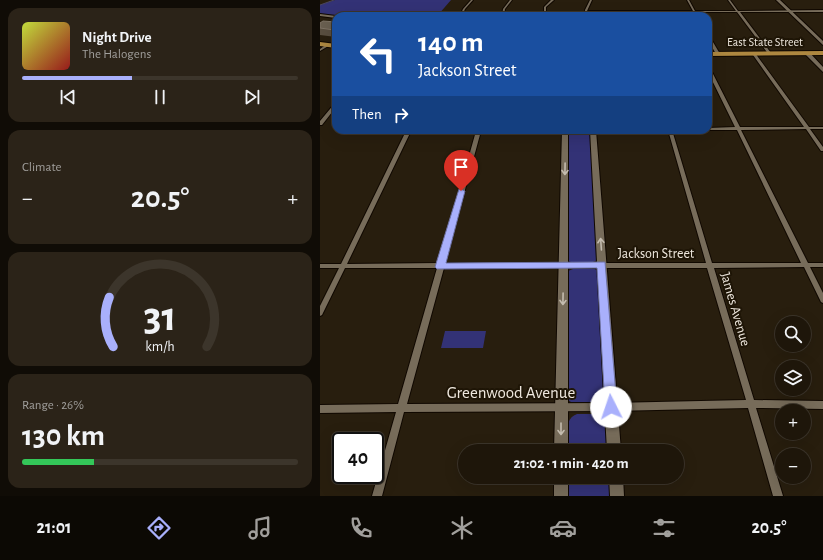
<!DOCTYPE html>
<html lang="en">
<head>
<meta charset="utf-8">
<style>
	:root { --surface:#1e160a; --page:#2b2318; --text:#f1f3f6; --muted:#a19f9c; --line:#3c352b; --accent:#a9b0fc }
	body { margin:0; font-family:"Alegreya Sans",sans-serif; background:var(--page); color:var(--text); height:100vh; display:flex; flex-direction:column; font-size:15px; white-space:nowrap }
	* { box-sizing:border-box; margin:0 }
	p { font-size:13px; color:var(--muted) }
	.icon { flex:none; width:22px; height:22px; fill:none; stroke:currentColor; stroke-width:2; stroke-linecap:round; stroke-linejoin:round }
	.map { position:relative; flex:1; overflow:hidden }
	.drawer { display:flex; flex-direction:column; gap:8px; padding:8px; background:#100c06; width:320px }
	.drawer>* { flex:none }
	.banner { position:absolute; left:12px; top:12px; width:380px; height:122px; border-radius:12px; box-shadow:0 4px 16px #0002,0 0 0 1px var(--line); background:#1a4fa0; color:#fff; overflow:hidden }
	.buttons { position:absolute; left:455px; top:316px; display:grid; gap:8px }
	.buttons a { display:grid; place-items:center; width:36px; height:36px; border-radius:50%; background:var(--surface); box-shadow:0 4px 16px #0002,0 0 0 1px var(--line); font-size:20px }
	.speed { position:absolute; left:12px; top:432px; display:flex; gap:8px; font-size:20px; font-weight:700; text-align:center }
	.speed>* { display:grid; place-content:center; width:52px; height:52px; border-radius:50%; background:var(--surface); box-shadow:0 4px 16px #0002,0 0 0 1px var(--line); line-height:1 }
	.speed .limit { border:2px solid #111; border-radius:6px; background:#fff; color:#111 }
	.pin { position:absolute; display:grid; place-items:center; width:34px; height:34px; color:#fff; margin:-41px -17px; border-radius:50% 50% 50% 0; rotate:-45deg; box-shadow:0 0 4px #0007 }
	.pin .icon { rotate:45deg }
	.me { position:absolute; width:44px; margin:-22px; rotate:356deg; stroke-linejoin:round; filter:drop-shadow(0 0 3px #0008) }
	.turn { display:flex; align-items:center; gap:14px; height:84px; padding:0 20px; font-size:18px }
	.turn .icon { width:52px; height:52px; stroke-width:2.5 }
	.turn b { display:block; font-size:28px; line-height:34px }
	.then { display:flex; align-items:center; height:38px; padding:0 20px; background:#0003; gap:8px; font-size:15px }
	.big { font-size:30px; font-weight:600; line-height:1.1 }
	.drawer .tile { flex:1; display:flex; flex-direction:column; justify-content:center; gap:6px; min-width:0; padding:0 14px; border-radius:12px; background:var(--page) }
	.drawer .dial { align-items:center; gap:0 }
	.dial svg { height:104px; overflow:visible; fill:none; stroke:var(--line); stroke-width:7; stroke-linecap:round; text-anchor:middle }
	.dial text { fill:var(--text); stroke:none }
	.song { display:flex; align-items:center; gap:12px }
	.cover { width:48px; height:48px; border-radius:6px; background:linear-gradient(135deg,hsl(70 70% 55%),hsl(0 70% 35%)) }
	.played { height:4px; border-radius:2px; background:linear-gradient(90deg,var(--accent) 40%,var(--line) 40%) }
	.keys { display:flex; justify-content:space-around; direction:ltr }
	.heat { display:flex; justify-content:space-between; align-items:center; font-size:22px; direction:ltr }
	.charge { height:6px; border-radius:3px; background:linear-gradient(90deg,#34c759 26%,var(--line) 0) }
	.trip { position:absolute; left:138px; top:444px; width:226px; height:40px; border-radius:20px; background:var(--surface); box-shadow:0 4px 16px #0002,0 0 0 1px var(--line); font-weight:600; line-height:40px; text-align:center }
	.menu { display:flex; height:64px; justify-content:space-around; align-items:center; background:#0c0904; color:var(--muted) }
	.menu .icon { width:28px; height:28px }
	.menu .current { color:var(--accent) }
	.menu b { font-size:18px; color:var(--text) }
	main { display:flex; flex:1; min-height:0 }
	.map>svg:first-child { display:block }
	.green { fill:#333276 }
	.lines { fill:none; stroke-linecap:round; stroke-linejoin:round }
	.stream { stroke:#4c475e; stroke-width:1 }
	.street-casing { stroke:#100800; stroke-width:2 }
	.secondary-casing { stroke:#100800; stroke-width:2 }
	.primary-casing { stroke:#100800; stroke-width:2 }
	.street { fill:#776c5a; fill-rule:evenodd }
	.secondary { fill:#776c5a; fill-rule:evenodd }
	.primary { fill:#ae8840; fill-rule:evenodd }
	.wall { fill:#594e3f }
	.building { fill:#695f50; stroke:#7e7466 }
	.oneway { stroke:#c4bcaf }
	.route { fill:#a9b0fc; stroke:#6e72a4 }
	.labels { text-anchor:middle; stroke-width:4; stroke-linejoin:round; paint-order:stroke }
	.far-street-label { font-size:12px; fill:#eee7dd; stroke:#1e1506 }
	.street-label { font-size:14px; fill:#eee7dd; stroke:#1e1506 }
	.near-street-label { font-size:17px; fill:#eee7dd; stroke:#1e1506 }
</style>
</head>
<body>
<main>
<section class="drawer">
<div class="tile">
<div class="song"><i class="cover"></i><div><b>Night Drive</b><p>The Halogens</p></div></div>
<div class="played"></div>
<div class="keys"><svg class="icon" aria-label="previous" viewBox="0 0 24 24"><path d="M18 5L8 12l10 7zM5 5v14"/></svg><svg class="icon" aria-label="pause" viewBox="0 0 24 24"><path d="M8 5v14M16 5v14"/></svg><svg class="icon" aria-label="next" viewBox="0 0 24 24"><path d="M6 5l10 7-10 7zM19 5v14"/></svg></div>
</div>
<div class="tile"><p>Climate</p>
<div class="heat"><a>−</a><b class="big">20.5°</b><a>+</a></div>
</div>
<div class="tile dial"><svg viewBox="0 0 100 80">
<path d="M14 69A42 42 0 1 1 86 69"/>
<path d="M14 69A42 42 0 0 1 11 31" stroke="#a9b0fc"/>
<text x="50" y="56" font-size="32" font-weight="700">31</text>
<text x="50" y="72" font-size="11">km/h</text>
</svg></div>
<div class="tile"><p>Range · 26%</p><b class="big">130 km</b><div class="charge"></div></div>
</section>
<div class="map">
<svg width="503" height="496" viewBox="0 0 503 496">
	<rect width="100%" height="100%" fill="#281e0e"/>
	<path class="green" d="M15,0H131L118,15L16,16L0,15V5Z
		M252,132L270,133L278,259C273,265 253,265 247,260L248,134Z
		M273,268L278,271L285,399L277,402H251L248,400L247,274L248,271L253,269Z
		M125,331H166L163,348H121Z
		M257,414H280L286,418L290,451H247C247,438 243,419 257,414Z
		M247,477H291L293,496H247Z"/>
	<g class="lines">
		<path class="stream" d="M0,5L14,0"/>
		<g class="street-casing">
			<path id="street" d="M151,0H153L145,9L142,16H140L143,9Z
				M190,0H192L185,9L184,16H182L183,9Z
				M231,0H234L226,7V16H224V7Z
				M270,0H272L267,11H373L367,0H369L375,11H416L408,0H410L418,11L503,10V12H420L451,53L452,54L450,55H449L417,12H376L378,16H376L374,12L267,13V16H265V10Z
				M0,14L16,16V18L0,16Z
				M388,36L390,37L400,54L399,55L396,54L388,40Z
				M7,44L10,45L0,51V49Z
				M433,53H435L489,127H503V129H490L503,147V151H501L486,129L421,130L488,263H503V267H490L503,293V303L501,302L484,267L394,268L434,400L503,401V409L436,408L463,496H453L428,408L291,411L84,412L62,496H52L76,412L0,413V405L78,404L117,268H25L2,315L0,316V306L19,268H0V264H21L86,131H55L53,130H236L234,131H161L125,263H386L348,130H352L392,263H481L417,130H387H388V128L415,127L388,72V67L390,68L420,127H484L433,55ZM91,131H156L119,263L27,264ZM124,268H387L426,400L291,403L87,404Z
				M15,103H16V107L2,125H0V121Z"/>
		</g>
		<g class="secondary-casing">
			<path id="secondary" d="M456,0H460L503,41V45Z
				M485,52H489L503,67V72L485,54Z
				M242,130H248V451H234Z
				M270,130H276L301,451H287Z
				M234,477H248V496H234Z
				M289,477H303L304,496H290Z"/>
		</g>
		<g class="primary-casing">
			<path id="primary" d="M0,42L16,44V48L0,46Z
				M503,51V55L388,56V52Z"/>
		</g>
		<use href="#street" class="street"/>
		<use href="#secondary" class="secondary"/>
		<use href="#primary" class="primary"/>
	</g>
	<path class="wall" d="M16,22V37L0,35V28Z"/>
	<path class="building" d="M3,21L16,22V28L14,30L0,28V23Z"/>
	<defs><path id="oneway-shaft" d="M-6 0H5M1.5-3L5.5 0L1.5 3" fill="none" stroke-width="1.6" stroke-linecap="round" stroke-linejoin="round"/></defs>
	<g class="oneway">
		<use href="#oneway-shaft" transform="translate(245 169) rotate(91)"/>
		<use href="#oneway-shaft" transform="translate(281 244) rotate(-94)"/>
		<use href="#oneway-shaft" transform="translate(243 299) rotate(91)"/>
		<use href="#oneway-shaft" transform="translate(241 429) rotate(90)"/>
	</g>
	<path class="route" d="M139,189H141L145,191L126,263L285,262L297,407L295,411L291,413L287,411L285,407L277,268L117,269L115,267Z"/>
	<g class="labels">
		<g class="far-street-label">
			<text x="445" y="46">East State Street</text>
		</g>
		<g class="street-label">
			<text x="336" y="258">Jackson Street</text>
			<text transform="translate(416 309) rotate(74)" y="5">James Avenue</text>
		</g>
		<g class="near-street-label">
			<text x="191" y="398">Greenwood Avenue</text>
		</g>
	</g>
</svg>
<div class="buttons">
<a><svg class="icon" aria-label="search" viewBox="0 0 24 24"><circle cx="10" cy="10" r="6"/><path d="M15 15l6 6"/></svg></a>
<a><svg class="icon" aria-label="layers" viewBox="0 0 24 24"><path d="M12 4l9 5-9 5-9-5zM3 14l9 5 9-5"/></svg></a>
<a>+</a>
<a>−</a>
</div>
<div class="speed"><div class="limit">40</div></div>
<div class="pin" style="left:141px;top:191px;background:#d93025"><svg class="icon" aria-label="arrive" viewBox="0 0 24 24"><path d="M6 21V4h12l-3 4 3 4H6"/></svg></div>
<svg class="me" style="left:291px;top:407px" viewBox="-20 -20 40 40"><circle r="19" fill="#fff"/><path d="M0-13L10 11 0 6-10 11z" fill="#a9b0fc"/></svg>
<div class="trip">21:02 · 1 min · 420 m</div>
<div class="banner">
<div class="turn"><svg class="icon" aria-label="left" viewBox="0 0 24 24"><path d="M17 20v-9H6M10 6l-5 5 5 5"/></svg><div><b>140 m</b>Jackson Street</div></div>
<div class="then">Then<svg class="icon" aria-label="right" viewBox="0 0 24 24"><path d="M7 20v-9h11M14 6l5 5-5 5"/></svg></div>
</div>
</div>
</main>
<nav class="menu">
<b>21:01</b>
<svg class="icon current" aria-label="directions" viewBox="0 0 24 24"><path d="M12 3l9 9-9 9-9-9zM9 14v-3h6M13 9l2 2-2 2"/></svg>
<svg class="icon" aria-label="music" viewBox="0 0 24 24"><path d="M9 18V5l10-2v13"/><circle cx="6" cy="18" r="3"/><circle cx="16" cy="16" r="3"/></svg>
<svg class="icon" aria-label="phone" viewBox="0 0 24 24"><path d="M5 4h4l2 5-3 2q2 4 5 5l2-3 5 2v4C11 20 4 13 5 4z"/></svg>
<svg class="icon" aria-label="climate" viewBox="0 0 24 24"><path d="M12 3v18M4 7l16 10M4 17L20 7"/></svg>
<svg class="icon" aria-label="car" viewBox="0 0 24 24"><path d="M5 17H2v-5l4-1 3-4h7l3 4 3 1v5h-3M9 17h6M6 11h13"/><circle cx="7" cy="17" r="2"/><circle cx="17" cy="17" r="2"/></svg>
<svg class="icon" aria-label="filters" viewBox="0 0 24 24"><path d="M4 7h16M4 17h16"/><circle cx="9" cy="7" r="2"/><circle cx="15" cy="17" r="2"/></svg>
<b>20.5°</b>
</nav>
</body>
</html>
